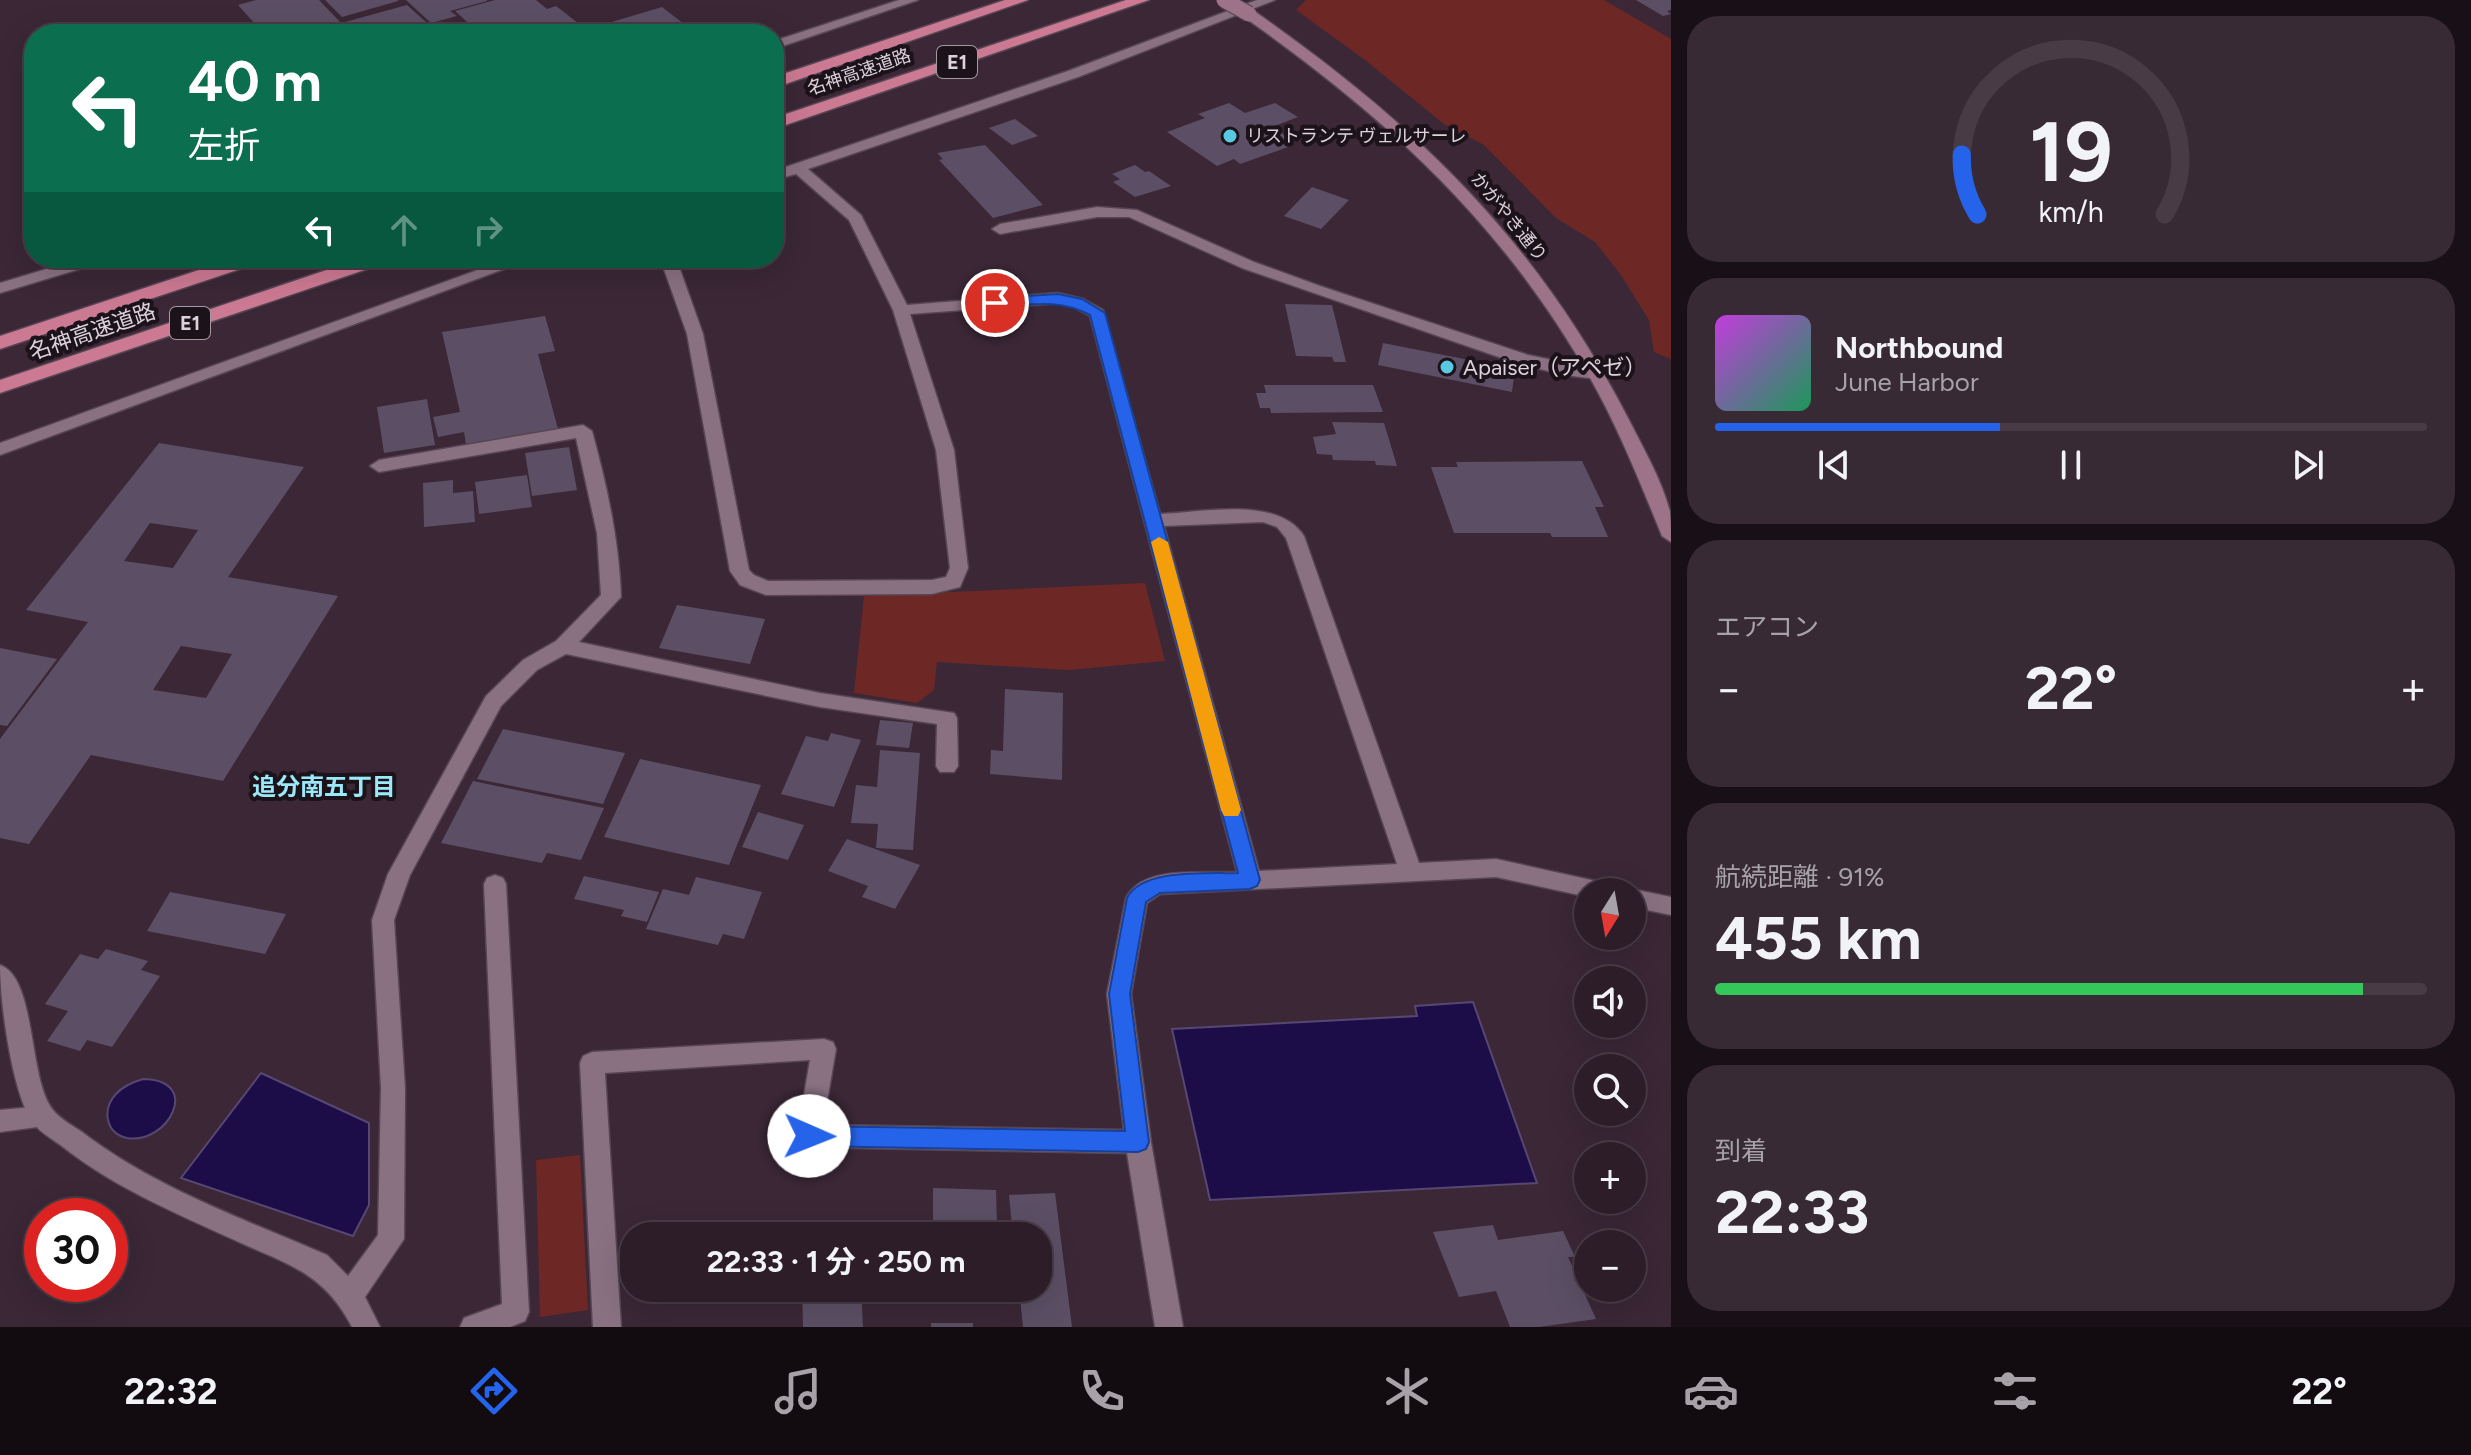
<!DOCTYPE html>
<html lang="ja">
<head>
<meta charset="utf-8">
<style>
	:root { --surface:#2c1d28; --page:#382a34; --text:#f1f3f6; --muted:#a6a2a8; --line:#483b45; --accent:#2563eb }
	body { margin:0; font-family:Figtree,"Noto Sans JP",sans-serif; background:var(--page); color:var(--text); height:100vh; display:flex; flex-direction:column; font-size:30px; white-space:nowrap }
	* { box-sizing:border-box; margin:0 }
	p { font-size:26px; color:var(--muted) }
	.icon { flex:none; width:44px; height:44px; fill:none; stroke:currentColor; stroke-width:2; stroke-linecap:round; stroke-linejoin:round }
	.map { position:relative; flex:1; overflow:hidden }
	.drawer { display:flex; flex-direction:column; gap:16px; padding:16px; background:#181016; width:800px }
	.drawer>* { flex:none }
	.banner { position:absolute; left:24px; top:24px; width:760px; height:244px; border-radius:32px; box-shadow:0 8px 32px #0002,0 0 0 2px var(--line); background:#0b6e4f; color:#fff; overflow:hidden }
	.needle { width:52px; rotate:191deg }
	.tools { position:absolute; left:1574px; top:878px; display:grid; gap:16px }
	.tools a { display:grid; place-items:center; width:72px; height:72px; border-radius:50%; background:var(--surface); box-shadow:0 8px 32px #0002,0 0 0 2px var(--line); font-size:40px }
	.speed { position:absolute; left:24px; top:1198px; display:flex; gap:16px; font-size:40px; font-weight:700; text-align:center }
	.speed>* { display:grid; place-content:center; width:104px; height:104px; border-radius:50%; background:var(--surface); box-shadow:0 8px 32px #0002,0 0 0 2px var(--line); line-height:1 }
	.speed .limit { border:12px solid #d22; background:#fff; color:#111 }
	.pin { position:absolute; display:grid; place-items:center; width:68px; height:68px; color:#fff; margin:-34px; border:4px solid #fff; border-radius:50%; box-shadow:0 2px 8px #0007 }
	.me { position:absolute; width:88px; margin:-44px; rotate:91deg; stroke-linejoin:round; filter:drop-shadow(0 0 6px #0008) }
	.turn { display:flex; align-items:center; gap:28px; height:168px; padding:0 32px; font-size:36px }
	.turn .icon { width:104px; height:104px; stroke-width:2.5 }
	.turn b { display:block; font-size:56px; line-height:68px }
	.lanes { display:flex; align-items:center; height:76px; padding:0 32px; background:#0003; justify-content:center; gap:40px; direction:ltr }
	.lanes .off { opacity:.35 }
	.big { font-size:60px; font-weight:700; line-height:1.1 }
	.drawer .card { flex:1; display:flex; flex-direction:column; justify-content:center; gap:12px; min-width:0; padding:0 28px; border-radius:32px; background:var(--page) }
	.drawer .dial { align-items:center; gap:0 }
	.dial svg { height:208px; overflow:visible; fill:none; stroke:var(--line); stroke-width:7; stroke-linecap:round; text-anchor:middle }
	.dial text { fill:var(--text); stroke:none }
	.song { display:flex; align-items:center; gap:24px }
	.cover { width:96px; height:96px; border-radius:12px; background:linear-gradient(135deg,hsl(290 70% 55%),hsl(150 70% 35%)) }
	.played { height:8px; border-radius:4px; background:linear-gradient(90deg,var(--accent) 40%,var(--line) 40%) }
	.keys { display:flex; justify-content:space-around; direction:ltr }
	.heat { display:flex; justify-content:space-between; align-items:center; font-size:44px; direction:ltr }
	.charge { height:12px; border-radius:6px; background:linear-gradient(90deg,#34c759 91%,var(--line) 0) }
	.trip { position:absolute; left:620px; top:1222px; width:432px; height:80px; border-radius:32px; background:var(--surface); box-shadow:0 8px 32px #0002,0 0 0 2px var(--line); font-weight:700; line-height:80px; text-align:center }
	.tab-bar { display:flex; height:128px; justify-content:space-around; align-items:center; background:#120c10; color:var(--muted) }
	.tab-bar .icon { width:56px; height:56px }
	.tab-bar .on { color:var(--accent) }
	.tab-bar b { font-size:36px; color:var(--text) }
	main { display:flex; flex:1; min-height:0 }
	.map>svg:first-child { display:block }
	.green { fill:#6d2826 }
	.water { fill:#1c0c47; stroke:#564773; stroke-width:2 }
	.building { fill:#5c4f65; fill-rule:evenodd }
	.lines { fill:none; stroke-linecap:round; stroke-linejoin:round }
	.lane-casing { stroke:#564552; stroke-width:3 }
	.street-casing { stroke:#564552; stroke-width:3 }
	.secondary-casing { stroke:#564552; stroke-width:3 }
	.highway-casing { stroke:#564552; stroke-width:3 }
	.lane { fill:#897182; fill-rule:evenodd }
	.street { fill:#897182; fill-rule:evenodd }
	.secondary { fill:#9d7387; fill-rule:evenodd }
	.highway { fill:#cc7993; fill-rule:evenodd }
	.secondary-bridge-casing { stroke:#564552; stroke-width:17; stroke-linecap:butt }
	.secondary-bridge { stroke:#9d7387; stroke-width:15 }
	.route { fill:#2563eb; stroke:#184099; stroke-width:2 }
	.slow { fill:#f59e0b }
	.poi-dot { fill:#57c9e1; stroke:#1c131a; stroke-width:3 }
	.labels { text-anchor:middle; stroke-width:8; stroke-linejoin:round; paint-order:stroke }
	.far-street-label { font-size:18px; fill:#ded1db; stroke:#1c131a }
	.far-poi-label { font-size:18px; fill:#ded1db; stroke:#1c131a; text-anchor:start }
	.shield { fill:#1c131a; stroke:#a498a1; stroke-width:2 }
	.shield-label { font-size:20px; font-weight:bold; fill:#ded1db }
	.street-label { font-size:22px; fill:#ded1db; stroke:#1c131a }
	.poi-label { font-size:22px; fill:#ded1db; stroke:#1c131a; text-anchor:start }
	.neighbourhood-label { font-size:24px; font-weight:bold; fill:#9ae8fa; stroke:#1c131a }
</style>
</head>
<body>
<main>
<div class="map">
<svg width="1671" height="1327" viewBox="0 0 1671 1327">
	<rect width="100%" height="100%" fill="#3b2736"/>
	<path class="green" d="M1306,0H1604L1671,39V359L1654,352L1649,320L1621,275L1595,242L1556,218L1484,145L1444,124L1365,60L1296,10Z
		M1145,583L1165,661L1068,670L937,662L934,690L917,703L854,693L864,596Z
		M580,1155L588,1310L540,1317L536,1160Z"/>
	<path class="water" d="M1473,1002L1537,1183L1210,1200L1172,1029L1417,1016L1415,1006Z
		M261,1073L369,1123V1205L353,1236L181,1178Z
		M143,1079C203,1080 168,1145 127,1138C105,1133 102,1109 116,1094C123,1086 133,1082 143,1079Z"/>
	<path class="building" d="M256,0H319L344,26L337,28L343,34H264L238,5Z
		M325,0H398V1L342,17Z
		M406,0H487V1L450,11L457,16L431,23Z
		M495,0H536L547,9L556,6L582,26L557,34H447L469,27L476,30L455,11Z
		M1636,0H1671V10L1667,11L1671,14L1663,16Z
		M407,5L426,22L390,32L392,34H357L345,22Z
		M662,7L697,34H575V33Z
		M1229,103L1245,113L1275,103L1298,117L1272,127L1292,140L1282,143L1288,147L1240,164L1234,159L1217,166L1167,132L1205,118L1198,114Z
		M1015,119L1038,136L1012,145L989,128Z
		M985,145L1043,205L993,218L939,160L943,159L937,153Z
		M1135,165L1145,172L1149,171L1171,186L1135,197L1113,182L1120,179L1112,174Z
		M1312,187L1349,200L1321,229L1284,216Z
		M1285,304L1332,305L1346,362H1334L1332,357L1296,356Z
		M545,316L555,351L538,354L558,429L466,445L464,432L438,437L433,417L460,412L442,332Z
		M1383,343L1515,369L1512,392L1378,365Z
		M1264,385H1373L1383,412L1271,413L1270,408H1260L1256,393H1266Z
		M427,399L435,445L384,453L377,407Z
		M1332,422L1384,423L1397,466L1376,465L1375,461L1333,460L1332,455L1317,454L1313,437L1336,434Z
		M159,443L304,467L228,577L338,596L223,781L91,755L29,844L0,838V739L88,622L26,610ZM150,523L198,530L173,568L124,561ZM181,646L232,654L206,698L153,690Z
		M569,447L577,490L532,496L525,453Z
		M1582,461L1604,507H1595L1608,537H1552L1550,533H1454L1431,467H1458L1456,462Z
		M527,475L532,507L479,514L475,482Z
		M453,480V493L473,491L475,522L424,527L423,483Z
		M677,605L765,619L750,664L659,648Z
		M0,648L57,659L7,726L0,725Z
		M1005,689L1063,693L1062,780L990,774L991,750L1003,751Z
		M880,720L913,723L909,748L876,745Z
		M503,729L625,753L603,804L477,779Z
		M831,733L861,740L834,807L781,794L806,736L828,741Z
		M880,750L920,753L913,850L876,848L878,824L851,823L856,785L877,787Z
		M640,759L761,785L729,865L604,837Z
		M473,781L604,808L581,860L547,853L542,863L441,843Z
		M758,812L804,825L788,860L742,847Z
		M847,839L920,865L895,909L862,897L868,886L828,871Z
		M584,876L659,892L647,922L621,916L624,910L574,899Z
		M696,877L762,892L744,939L723,934L718,945L646,929L663,889L689,895Z
		M170,892L286,914L265,954L147,931Z
		M106,949L148,961L141,970L160,976L112,1047L87,1040L80,1051L47,1041L68,1011L45,1004L80,954L98,959Z
		M933,1188L996,1190L997,1226L933,1224Z
		M1055,1193L1072,1327H1023L1019,1288H1038V1236H1013L1009,1195Z
		M1493,1225L1498,1240L1563,1231L1575,1257H1568L1596,1319L1539,1327H1510L1496,1291L1459,1297L1433,1232Z
		M802,1288H861L863,1327H803Z
		M931,1323H973V1327H931Z"/>
	<g class="lines">
		<g class="lane-casing">
			<path id="lane" d="M495,875L503,878L506,884L529,1312L525,1321L510,1327H460L464,1318L502,1304L484,884L487,878Z
				M43,1106L52,1109L55,1117L52,1125L0,1132V1110Z"/>
		</g>
		<g class="street-casing">
			<path id="street" d="M899,0H918L774,49V41Z
				M1257,0H1275L1078,77L808,169L861,215L907,305L1058,293L1083,299L1103,310L1160,514C1204,512 1278,496 1304,536L1419,863L1496,859L1605,883L1613,886L1616,892H1588V897L1496,877L1160,894L1147,903L1131,994L1151,1142L1183,1327H1155L1127,1153L809,1147L800,1144L797,1136L810,1060L605,1073L621,1327H593L580,1063L583,1056L592,1052L824,1039L833,1042L836,1049L823,1125L1124,1130L1107,994L1126,898C1143,864 1205,874 1237,872L1090,316L1072,306L1058,303L910,314L954,450L968,568L960,587L932,594L766,595L740,585L730,571L687,334L660,258H676L703,334L749,570L754,575L768,581L932,580L946,577L950,568L936,450L893,310L849,220L796,174L774,180V171L1068,71ZM1263,522L1277,527L1286,538L1397,864L1259,871L1164,526Z
				M1097,207L1137,210L1254,262L1320,286L1528,355L1597,369L1605,374L1597,379L1564,375L1516,363L1242,268L1129,217H1097L1000,234L992,229L1000,224Z
				M83,258H108L106,261L0,293V283Z
				M511,258H534L0,455V443Z
				M583,425L592,431C607,486 619,540 621,597L579,642L820,693L954,713L957,718L958,766L954,772H940L936,766L937,724L820,707L566,654L537,670L501,706L410,875L394,920L405,1088L404,1239L365,1297L380,1327H352C327,1279 297,1267 250,1247C185,1217 119,1191 63,1147C54,1140 41,1133 34,1124C12,1096 0,1001 0,965C37,978 28,1080 53,1110C60,1119 73,1126 82,1132C155,1188 244,1219 327,1255L348,1276L378,1235L381,1088L372,920L388,874L486,696L523,660L556,641L601,595L597,533L576,438L379,472L370,466L379,460Z
				M1632,889L1671,897V915L1632,907V892H1624Z"/>
		</g>
		<g class="secondary-casing">
			<path id="secondary" d="M1244,11H1254C1417,125 1535,239 1628,418C1643,448 1662,480 1670,512C1671,521 1671,533 1671,542L1662,536C1640,482 1618,427 1589,376C1501,222 1387,118 1244,17Z"/>
		</g>
		<g class="highway-casing">
			<path id="highway" d="M1005,0H1028L774,88V77Z
				M1126,0H1149L774,129V118Z
				M235,258H263L261,262L0,349V336Z
				M362,258H390L388,262L0,393V380Z"/>
		</g>
		<use href="#lane" class="lane"/>
		<use href="#street" class="street"/>
		<use href="#secondary" class="secondary"/>
		<use href="#highway" class="highway"/>
		<g class="secondary-bridge-casing">
			<path id="secondary-bridge" d="M1224,0L1249,14"/>
		</g>
		<use href="#secondary-bridge" class="secondary-bridge"/>
	</g>
	<path class="route" d="M1058,294L1082,299L1105,313L1260,880L1257,886L1250,889L1160,893L1146,902L1130,994L1149,1142L1146,1149L1138,1152L809,1146L801,1143L797,1136L801,1129L809,1126L1125,1131L1109,994L1127,898C1142,868 1208,874 1238,873L1090,315C1059,298 1029,305 995,307L987,303L995,298Z"/>
	<path class="slow" d="M1159,537L1168,542L1241,810L1238,816H1224L1221,810L1151,542Z"/>
	<g class="poi-dot">
		<circle cx="1230" cy="136" r="8"/>
		<circle cx="1447" cy="367" r="8"/>
	</g>
	<g class="labels">
		<g class="far-street-label">
			<text transform="translate(859 72) rotate(-19)" y="6">名神高速道路</text>
			<text transform="translate(1509 217) rotate(51)" y="6">かがやき通り</text>
		</g>
		<g class="far-poi-label">
			<text x="1246" y="142">リストランテ ヴェルサーレ</text>
		</g>
		<g class="shield">
			<rect x="937" y="46" width="40" height="32" rx="6"/>
			<rect x="170" y="307" width="40" height="32" rx="6"/>
		</g>
		<g class="shield-label">
			<text x="957" y="69">E1</text>
			<text x="190" y="330">E1</text>
		</g>
		<g class="street-label">
			<text transform="translate(92 331) rotate(-19)" y="8">名神高速道路</text>
		</g>
		<g class="poi-label">
			<text x="1463" y="375">Apaiser（アペゼ）</text>
		</g>
		<g class="neighbourhood-label">
			<text x="324" y="795">追分南五丁目</text>
		</g>
	</g>
</svg>
<div class="tools">
<a><svg class="needle" viewBox="-14 -14 28 28"><path d="M0-13l5 13h-10z" fill="#e53935"/><path d="M0 13l5-13h-10z" fill="#a6a2a8"/></svg></a>
<a><svg class="icon" aria-label="sound" viewBox="0 0 24 24"><path d="M4 9h4l5-4v14l-5-4H4zM17 9q2 3 0 6"/></svg></a>
<a><svg class="icon" aria-label="search" viewBox="0 0 24 24"><circle cx="10" cy="10" r="6"/><path d="M15 15l6 6"/></svg></a>
<a>+</a>
<a>−</a>
</div>
<div class="speed"><div class="limit">30</div></div>
<div class="pin" style="left:995px;top:303px;background:#d93025"><svg class="icon" aria-label="arrive" viewBox="0 0 24 24"><path d="M6 21V4h12l-3 4 3 4H6"/></svg></div>
<svg class="me" style="left:809px;top:1136px" viewBox="-20 -20 40 40"><circle r="19" fill="#fff"/><path d="M0-13L10 11 0 6-10 11z" fill="#2563eb"/></svg>
<div class="trip">22:33 · 1 分 · 250 m</div>
<div class="banner">
<div class="turn"><svg class="icon" aria-label="left" viewBox="0 0 24 24"><path d="M17 20v-9H6M10 6l-5 5 5 5"/></svg><div><b>40 m</b>左折</div></div>
<div class="lanes"><svg class="icon" aria-label="left" viewBox="0 0 24 24"><path d="M17 20v-9H6M10 6l-5 5 5 5"/></svg><svg class="icon off" aria-label="ahead" viewBox="0 0 24 24"><path d="M12 20V5M6 11l6-6 6 6"/></svg><svg class="icon off" aria-label="right" viewBox="0 0 24 24"><path d="M7 20v-9h11M14 6l5 5-5 5"/></svg></div>
</div>
</div>
<section class="drawer">
<div class="card dial"><svg viewBox="0 0 100 80">
<path d="M14 69A42 42 0 1 1 86 69"/>
<path d="M14 69A42 42 0 0 1 8 46" stroke="#2563eb"/>
<text x="50" y="56" font-size="32" font-weight="700">19</text>
<text x="50" y="72" font-size="11">km/h</text>
</svg></div>
<div class="card">
<div class="song"><i class="cover"></i><div><b>Northbound</b><p>June Harbor</p></div></div>
<div class="played"></div>
<div class="keys"><svg class="icon" aria-label="previous" viewBox="0 0 24 24"><path d="M18 5L8 12l10 7zM5 5v14"/></svg><svg class="icon" aria-label="pause" viewBox="0 0 24 24"><path d="M8 5v14M16 5v14"/></svg><svg class="icon" aria-label="next" viewBox="0 0 24 24"><path d="M6 5l10 7-10 7zM19 5v14"/></svg></div>
</div>
<div class="card"><p>エアコン</p>
<div class="heat"><a>−</a><b class="big">22°</b><a>+</a></div>
</div>
<div class="card"><p>航続距離 · 91%</p><b class="big">455 km</b><div class="charge"></div></div>
<div class="card"><p>到着</p><b class="big">22:33</b></div>
</section>
</main>
<nav class="tab-bar">
<b>22:32</b>
<svg class="icon on" aria-label="directions" viewBox="0 0 24 24"><path d="M12 3l9 9-9 9-9-9zM9 14v-3h6M13 9l2 2-2 2"/></svg>
<svg class="icon" aria-label="music" viewBox="0 0 24 24"><path d="M9 18V5l10-2v13"/><circle cx="6" cy="18" r="3"/><circle cx="16" cy="16" r="3"/></svg>
<svg class="icon" aria-label="phone" viewBox="0 0 24 24"><path d="M5 4h4l2 5-3 2q2 4 5 5l2-3 5 2v4C11 20 4 13 5 4z"/></svg>
<svg class="icon" aria-label="climate" viewBox="0 0 24 24"><path d="M12 3v18M4 7l16 10M4 17L20 7"/></svg>
<svg class="icon" aria-label="car" viewBox="0 0 24 24"><path d="M5 17H2v-5l4-1 3-4h7l3 4 3 1v5h-3M9 17h6M6 11h13"/><circle cx="7" cy="17" r="2"/><circle cx="17" cy="17" r="2"/></svg>
<svg class="icon" aria-label="filters" viewBox="0 0 24 24"><path d="M4 7h16M4 17h16"/><circle cx="9" cy="7" r="2"/><circle cx="15" cy="17" r="2"/></svg>
<b>22°</b>
</nav>
</body>
</html>
